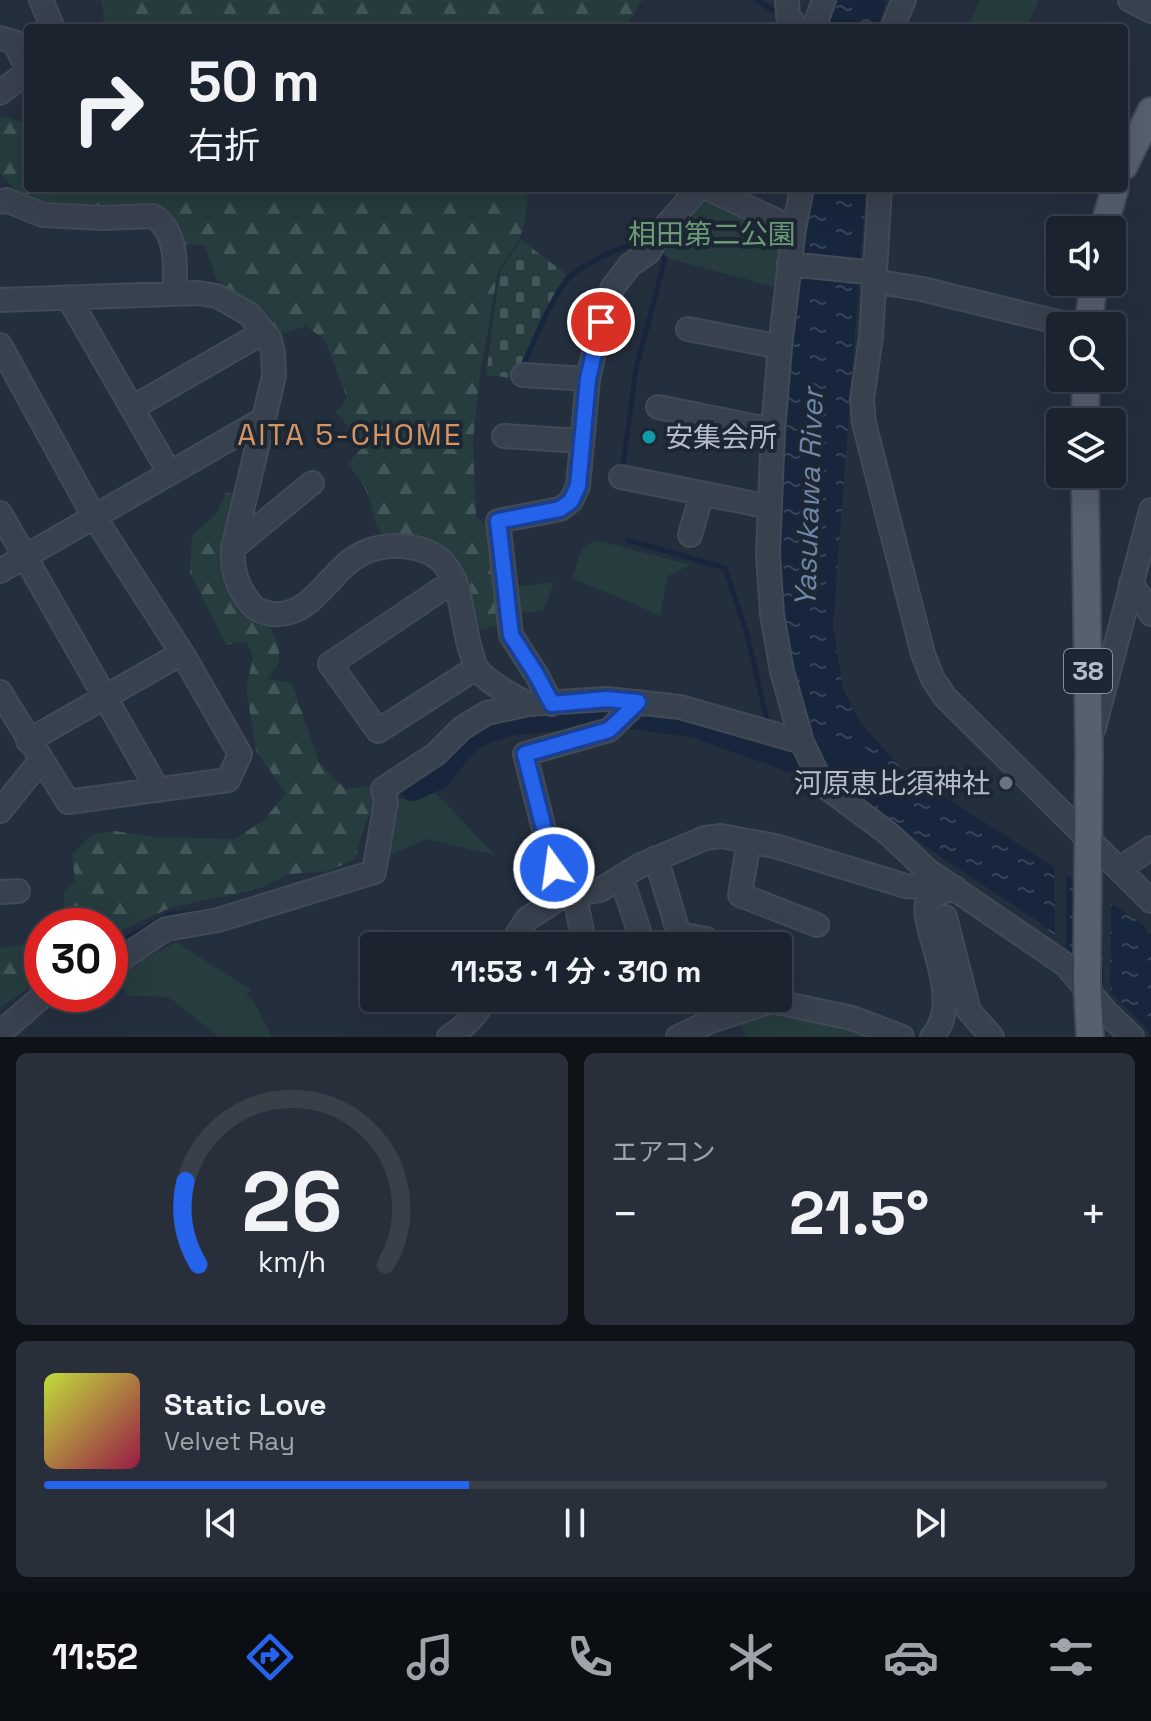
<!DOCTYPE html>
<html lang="ja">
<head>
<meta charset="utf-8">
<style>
	:root { --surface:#1b232e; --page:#282f3a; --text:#f1f3f6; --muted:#a0a4aa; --line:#39404a; --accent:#2563eb }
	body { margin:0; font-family:"Space Grotesk","Noto Sans JP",sans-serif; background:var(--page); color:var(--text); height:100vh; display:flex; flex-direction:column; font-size:30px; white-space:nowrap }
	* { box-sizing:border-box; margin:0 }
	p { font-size:26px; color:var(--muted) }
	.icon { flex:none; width:44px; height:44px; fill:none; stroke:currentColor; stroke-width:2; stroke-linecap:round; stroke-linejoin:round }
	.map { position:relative; height:1037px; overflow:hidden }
	.drawer { display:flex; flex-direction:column; gap:16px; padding:16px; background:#0f1319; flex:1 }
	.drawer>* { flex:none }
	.guide { position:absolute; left:24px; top:24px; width:1104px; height:168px; border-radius:8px; box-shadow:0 8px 32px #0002,0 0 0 2px var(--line); background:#1b232e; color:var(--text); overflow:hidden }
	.fabs { position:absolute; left:1046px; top:216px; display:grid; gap:16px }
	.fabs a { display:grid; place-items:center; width:80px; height:80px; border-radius:8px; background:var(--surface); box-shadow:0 8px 32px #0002,0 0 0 2px var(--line); font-size:40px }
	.speed { position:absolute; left:24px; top:908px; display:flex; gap:16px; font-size:40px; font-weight:700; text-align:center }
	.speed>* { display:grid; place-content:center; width:104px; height:104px; border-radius:50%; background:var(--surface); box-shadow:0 8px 32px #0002,0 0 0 2px var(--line); line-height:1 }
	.speed .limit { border:12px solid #d22; background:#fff; color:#111 }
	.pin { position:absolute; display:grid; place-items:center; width:68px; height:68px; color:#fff; margin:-34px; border:4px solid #fff; border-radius:50%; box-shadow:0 2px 8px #0007 }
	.me { position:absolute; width:88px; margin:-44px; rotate:346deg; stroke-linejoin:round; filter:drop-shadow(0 0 6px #0008) }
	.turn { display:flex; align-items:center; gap:28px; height:168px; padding:0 32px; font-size:36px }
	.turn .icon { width:104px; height:104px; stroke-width:2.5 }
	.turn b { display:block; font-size:56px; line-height:68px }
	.big { font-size:60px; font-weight:600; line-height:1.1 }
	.drawer .tile { flex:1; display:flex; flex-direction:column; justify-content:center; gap:12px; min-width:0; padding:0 28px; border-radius:12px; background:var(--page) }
	.drawer .dial { align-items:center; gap:0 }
	.dial svg { height:208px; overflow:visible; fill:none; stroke:var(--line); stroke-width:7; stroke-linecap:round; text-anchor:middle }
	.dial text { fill:var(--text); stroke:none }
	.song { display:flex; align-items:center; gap:24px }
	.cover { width:96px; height:96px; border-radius:12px; background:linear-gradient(135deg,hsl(70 70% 55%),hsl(340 70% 35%)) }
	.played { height:8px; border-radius:4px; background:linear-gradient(90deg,var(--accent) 40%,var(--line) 40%) }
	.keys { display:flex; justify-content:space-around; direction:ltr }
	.heat { display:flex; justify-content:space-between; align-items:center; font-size:44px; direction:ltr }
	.drawer .tiles { flex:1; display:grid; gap:16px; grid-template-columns:1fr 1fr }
	.tile:last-child { grid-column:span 2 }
	.trip { position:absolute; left:360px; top:932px; width:432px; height:80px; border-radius:8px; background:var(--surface); box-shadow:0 8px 32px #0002,0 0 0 2px var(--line); font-weight:600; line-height:80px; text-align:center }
	.dock { display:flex; height:128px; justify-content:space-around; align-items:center; background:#0b0e12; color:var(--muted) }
	.dock .icon { width:56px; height:56px }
	.dock .active { color:var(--accent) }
	.dock b { font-size:36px; color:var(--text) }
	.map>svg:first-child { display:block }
	.green { fill:#263c3f }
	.forest { fill:url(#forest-firs) }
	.cemetery { fill:url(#cemetery-stones) }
	.water { fill:url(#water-ripples) }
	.pier { fill:#242f3e }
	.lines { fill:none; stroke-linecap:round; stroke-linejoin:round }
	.stream { stroke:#17263c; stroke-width:5 }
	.river { stroke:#17263c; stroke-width:30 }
	.minor-casing { stroke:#414a57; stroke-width:26 }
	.major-casing { stroke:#414a57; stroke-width:30 }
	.minor { stroke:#38414e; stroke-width:22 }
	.major { stroke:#56606e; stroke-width:26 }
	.route-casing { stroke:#184099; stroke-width:20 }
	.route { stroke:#2563eb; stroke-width:14 }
	.culture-dot { fill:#0f9aa8; stroke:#1d2633; stroke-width:3 }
	.worship-dot { fill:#6b7280; stroke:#1d2633; stroke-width:3 }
	.labels { text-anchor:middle; stroke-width:8; stroke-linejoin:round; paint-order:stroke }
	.shield { fill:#1d2633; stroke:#878f9c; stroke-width:2 }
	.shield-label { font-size:26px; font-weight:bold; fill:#b4bcc9 }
	.park-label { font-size:28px; fill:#6b9a76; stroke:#1d2633 }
	.poi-label { font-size:28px; fill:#b4bcc9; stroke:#1d2633; text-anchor:start }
	.neighbourhood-label { font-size:30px; letter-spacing:2px; fill:#d59563; stroke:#1d2633 }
	.water-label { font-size:30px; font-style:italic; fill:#6d86a8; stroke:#1d2633 }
</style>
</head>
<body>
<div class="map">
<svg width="1151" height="1037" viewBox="0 0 1151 1037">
	<defs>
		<pattern id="forest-firs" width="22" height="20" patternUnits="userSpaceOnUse" patternTransform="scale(2)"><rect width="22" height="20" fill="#263c3f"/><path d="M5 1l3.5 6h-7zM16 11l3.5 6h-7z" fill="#435659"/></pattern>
		<pattern id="cemetery-stones" width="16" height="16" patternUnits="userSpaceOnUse" patternTransform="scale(2)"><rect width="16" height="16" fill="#263c3f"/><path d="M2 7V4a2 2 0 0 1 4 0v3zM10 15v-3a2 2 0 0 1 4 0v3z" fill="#435659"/></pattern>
		<pattern id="water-ripples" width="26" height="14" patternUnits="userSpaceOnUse" patternTransform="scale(2)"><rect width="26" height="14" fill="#17263c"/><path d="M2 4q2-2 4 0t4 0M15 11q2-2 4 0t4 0" fill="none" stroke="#364457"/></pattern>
	</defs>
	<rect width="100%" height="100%" fill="#242f3e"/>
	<path class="green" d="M980,0H1039L1026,28H967Z
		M702,190L785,232L776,287L669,259L658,249Z
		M596,540L690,565L668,576L660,615L572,578L582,548Z
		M554,582L544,610L515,614L514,587Z
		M429,786L495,855L426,839L389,856L386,832L394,802Z
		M176,942L251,990L246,995L254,1002L272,1037H219L169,997L128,996L113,975Z
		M765,1011L888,1037H746L739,1020Z"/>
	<path class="forest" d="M101,0H642L625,28H102L104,14Z
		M6,116L28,125V188H528L525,223L519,239L498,271L479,381L473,441L476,517L493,529L503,624L474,632L431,544L404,534H382C372,520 374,513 369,497C364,484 356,474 347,464L366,444L336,413L347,398L325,340L306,326L280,335L216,278L205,245L177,244L159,214L105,213L26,202L0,173V118Z
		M226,493L241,495L227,568C242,588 287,637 278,663C276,668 270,674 267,679L292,683L319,762L345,789L373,786L379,797L366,821L355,859L329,871L290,874L258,889L172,907L124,929L110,943V926H42L66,915L63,893L75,881L72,855L91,835L115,831L153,837L235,839L265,819L286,793L256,751L246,687L253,659L247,641L226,645L190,573L192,536L216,514Z
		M42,926V978L0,1008V948L31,943L36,929Z"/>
	<path class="cemetery" d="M521,240L566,274L513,378L486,375L500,271Z"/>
	<path class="water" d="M837,0H886L879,28H826Z
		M812,188H866L833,626L843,688L859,721L903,770L1140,922L1151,934V1036L1142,1024L1043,925L938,855L861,799L816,746L791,670L778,543L796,312Z"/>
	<path class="pier" d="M1054,863L1066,871V953L1055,944Z
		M1103,894L1111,899L1110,995L1103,989Z"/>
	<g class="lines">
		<path class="stream" d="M756,0L782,16
			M522,369C531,348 555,288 572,275C593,258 621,248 646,240
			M622,473L636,369L665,259L656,252
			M628,540L725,568L747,634L768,724
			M113,952L125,939L169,915L208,911
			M490,1008L499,999L504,998"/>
		<path class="river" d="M413,786L436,775L468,737L486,728L508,721L602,710L696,723L792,757L854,758"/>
		<g class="minor-casing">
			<path id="minor" d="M41,0L51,23L50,28
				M787,0L788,16L798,28
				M1130,0L1151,11
				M814,28L824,0
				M892,28L904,0
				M0,38L14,42L28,70
				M0,93L28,71
				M707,188L794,229
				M802,188L794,229L780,347L773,430L768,554L772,614L782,671L802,742L822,784L889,834L927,870L1066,965L1107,1013L1132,1037
				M880,188L871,337L862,399L864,423L923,654L933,679L945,697L1151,901
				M0,202L6,200L43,215L102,218L153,216C178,231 176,269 174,294
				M789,264L866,272
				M873,281L922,289L1074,326
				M68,297L169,472
				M0,300L198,293L217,296L249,314L270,340L273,353L274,376L233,548C232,571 237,587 251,604C257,611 264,613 273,614C314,617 329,570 361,554C377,546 397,544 415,548C466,558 458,613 471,652C473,657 474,665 477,669C490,684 511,695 528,704
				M688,329L780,347
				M0,345L93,515L182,653L240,754L228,780L68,802L0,692
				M523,375L588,379
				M658,407L773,430
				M132,408L264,332
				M504,436L581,441
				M621,477L770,507
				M0,513L158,790
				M690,535L702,494
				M233,548L312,483
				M0,571L264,419
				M455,580L330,664L378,731L476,668
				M1131,583L1151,614
				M552,704L536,674L511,635L498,521L560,509L571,501L578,486L588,379L601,322L613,287L630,265L649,252L657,236L699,188
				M1094,728L1151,510
				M28,741L182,653
				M0,811L41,760
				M749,841L740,895L817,925
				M656,858L679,934L706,939
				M1119,869L1151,848
				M621,877L644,946
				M0,892L18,891
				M574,893L585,946
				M561,897L525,754L609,730L638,702
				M945,917L969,1011L992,1037
				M510,946L527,919L561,897L600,890L639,866L705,838L721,836L775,846L906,886L955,888
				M110,966L166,929L218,920L374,872L386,801L383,789L436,754L461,729L475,720L487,713L528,704L607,699L680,707L802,742
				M0,1033L45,994
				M449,1037C465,1026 477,1016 485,998
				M678,1037L711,1021L772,1001L852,1018L902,1037
				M932,1037C968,998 914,919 929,899C934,893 944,892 952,889"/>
		</g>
		<g class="major-casing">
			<path id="major" d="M1124,166L1151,111
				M1103,230L1115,188
				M1088,326L1094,282
				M1085,422L1086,378
				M1085,474L1089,753L1087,981L1090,1037"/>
		</g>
		<use href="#minor" class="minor"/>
		<use href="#major" class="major"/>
	</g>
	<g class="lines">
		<g class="route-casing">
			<path id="route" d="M554,868L525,754L609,730L638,702L607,699L552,704L536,674L511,635L498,521L560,509L571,501L578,486L588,379L601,322"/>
		</g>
		<use href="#route" class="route"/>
	</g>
	<circle class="culture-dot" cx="649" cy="437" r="8"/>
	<circle class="worship-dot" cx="1006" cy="783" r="8"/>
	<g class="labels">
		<rect class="shield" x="1064" y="649" width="48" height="44" rx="6"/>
		<g class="shield-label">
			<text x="1088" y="680">38</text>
		</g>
		<g class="park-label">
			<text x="712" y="244">相田第二公園</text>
		</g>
		<g class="poi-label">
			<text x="665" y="447">安集会所</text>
			<text x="990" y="793" text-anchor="end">河原恵比須神社</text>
		</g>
		<g class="neighbourhood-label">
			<text x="350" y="445">AITA 5-CHOME</text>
		</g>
		<g class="water-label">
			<text transform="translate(809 498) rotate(-88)" y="10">Yasukawa River</text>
		</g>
	</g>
</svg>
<div class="fabs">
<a><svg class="icon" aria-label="sound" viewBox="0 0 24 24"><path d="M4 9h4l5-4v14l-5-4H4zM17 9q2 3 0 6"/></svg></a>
<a><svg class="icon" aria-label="search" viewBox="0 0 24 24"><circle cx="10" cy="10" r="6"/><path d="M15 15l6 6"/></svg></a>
<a><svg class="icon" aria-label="layers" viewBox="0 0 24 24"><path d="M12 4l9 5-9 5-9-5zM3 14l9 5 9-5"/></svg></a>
</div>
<div class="speed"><div class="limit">30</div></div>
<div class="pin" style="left:601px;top:322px;background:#d93025"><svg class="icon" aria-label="arrive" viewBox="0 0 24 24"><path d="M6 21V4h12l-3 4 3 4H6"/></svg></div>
<svg class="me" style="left:554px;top:868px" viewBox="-20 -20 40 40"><circle r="17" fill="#2563eb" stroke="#fff" stroke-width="3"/><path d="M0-11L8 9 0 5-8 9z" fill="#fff"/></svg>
<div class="trip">11:53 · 1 分 · 310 m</div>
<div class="guide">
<div class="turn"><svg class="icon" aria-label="right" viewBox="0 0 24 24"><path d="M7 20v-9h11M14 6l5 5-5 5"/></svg><div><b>50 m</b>右折</div></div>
</div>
</div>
<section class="drawer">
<div class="tiles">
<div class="tile dial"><svg viewBox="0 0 100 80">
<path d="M14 69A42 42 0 1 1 86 69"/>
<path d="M14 69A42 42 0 0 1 9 37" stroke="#2563eb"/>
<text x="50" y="56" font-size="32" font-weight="700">26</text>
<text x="50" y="72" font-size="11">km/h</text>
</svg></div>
<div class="tile"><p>エアコン</p>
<div class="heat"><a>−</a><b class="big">21.5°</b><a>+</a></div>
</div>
<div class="tile">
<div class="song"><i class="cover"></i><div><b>Static Love</b><p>Velvet Ray</p></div></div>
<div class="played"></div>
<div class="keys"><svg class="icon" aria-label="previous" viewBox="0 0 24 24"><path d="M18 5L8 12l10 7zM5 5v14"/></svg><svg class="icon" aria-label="pause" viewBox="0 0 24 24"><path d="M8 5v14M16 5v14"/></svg><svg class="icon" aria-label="next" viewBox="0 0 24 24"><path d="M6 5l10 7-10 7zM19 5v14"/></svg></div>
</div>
</div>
</section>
<nav class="dock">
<b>11:52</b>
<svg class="icon active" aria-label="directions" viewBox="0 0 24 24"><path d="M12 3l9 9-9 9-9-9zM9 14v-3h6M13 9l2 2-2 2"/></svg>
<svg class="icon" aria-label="music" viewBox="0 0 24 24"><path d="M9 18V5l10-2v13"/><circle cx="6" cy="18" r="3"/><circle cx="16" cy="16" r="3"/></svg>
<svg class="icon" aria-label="phone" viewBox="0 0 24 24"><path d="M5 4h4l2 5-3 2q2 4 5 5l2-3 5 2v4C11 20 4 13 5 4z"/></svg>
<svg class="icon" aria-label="climate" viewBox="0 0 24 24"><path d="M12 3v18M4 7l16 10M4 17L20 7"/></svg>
<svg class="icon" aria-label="car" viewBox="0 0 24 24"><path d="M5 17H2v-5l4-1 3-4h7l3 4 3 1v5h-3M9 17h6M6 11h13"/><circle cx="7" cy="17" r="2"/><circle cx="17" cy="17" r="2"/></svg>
<svg class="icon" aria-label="filters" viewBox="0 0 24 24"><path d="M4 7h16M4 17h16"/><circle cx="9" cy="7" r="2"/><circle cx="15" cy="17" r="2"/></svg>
</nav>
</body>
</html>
